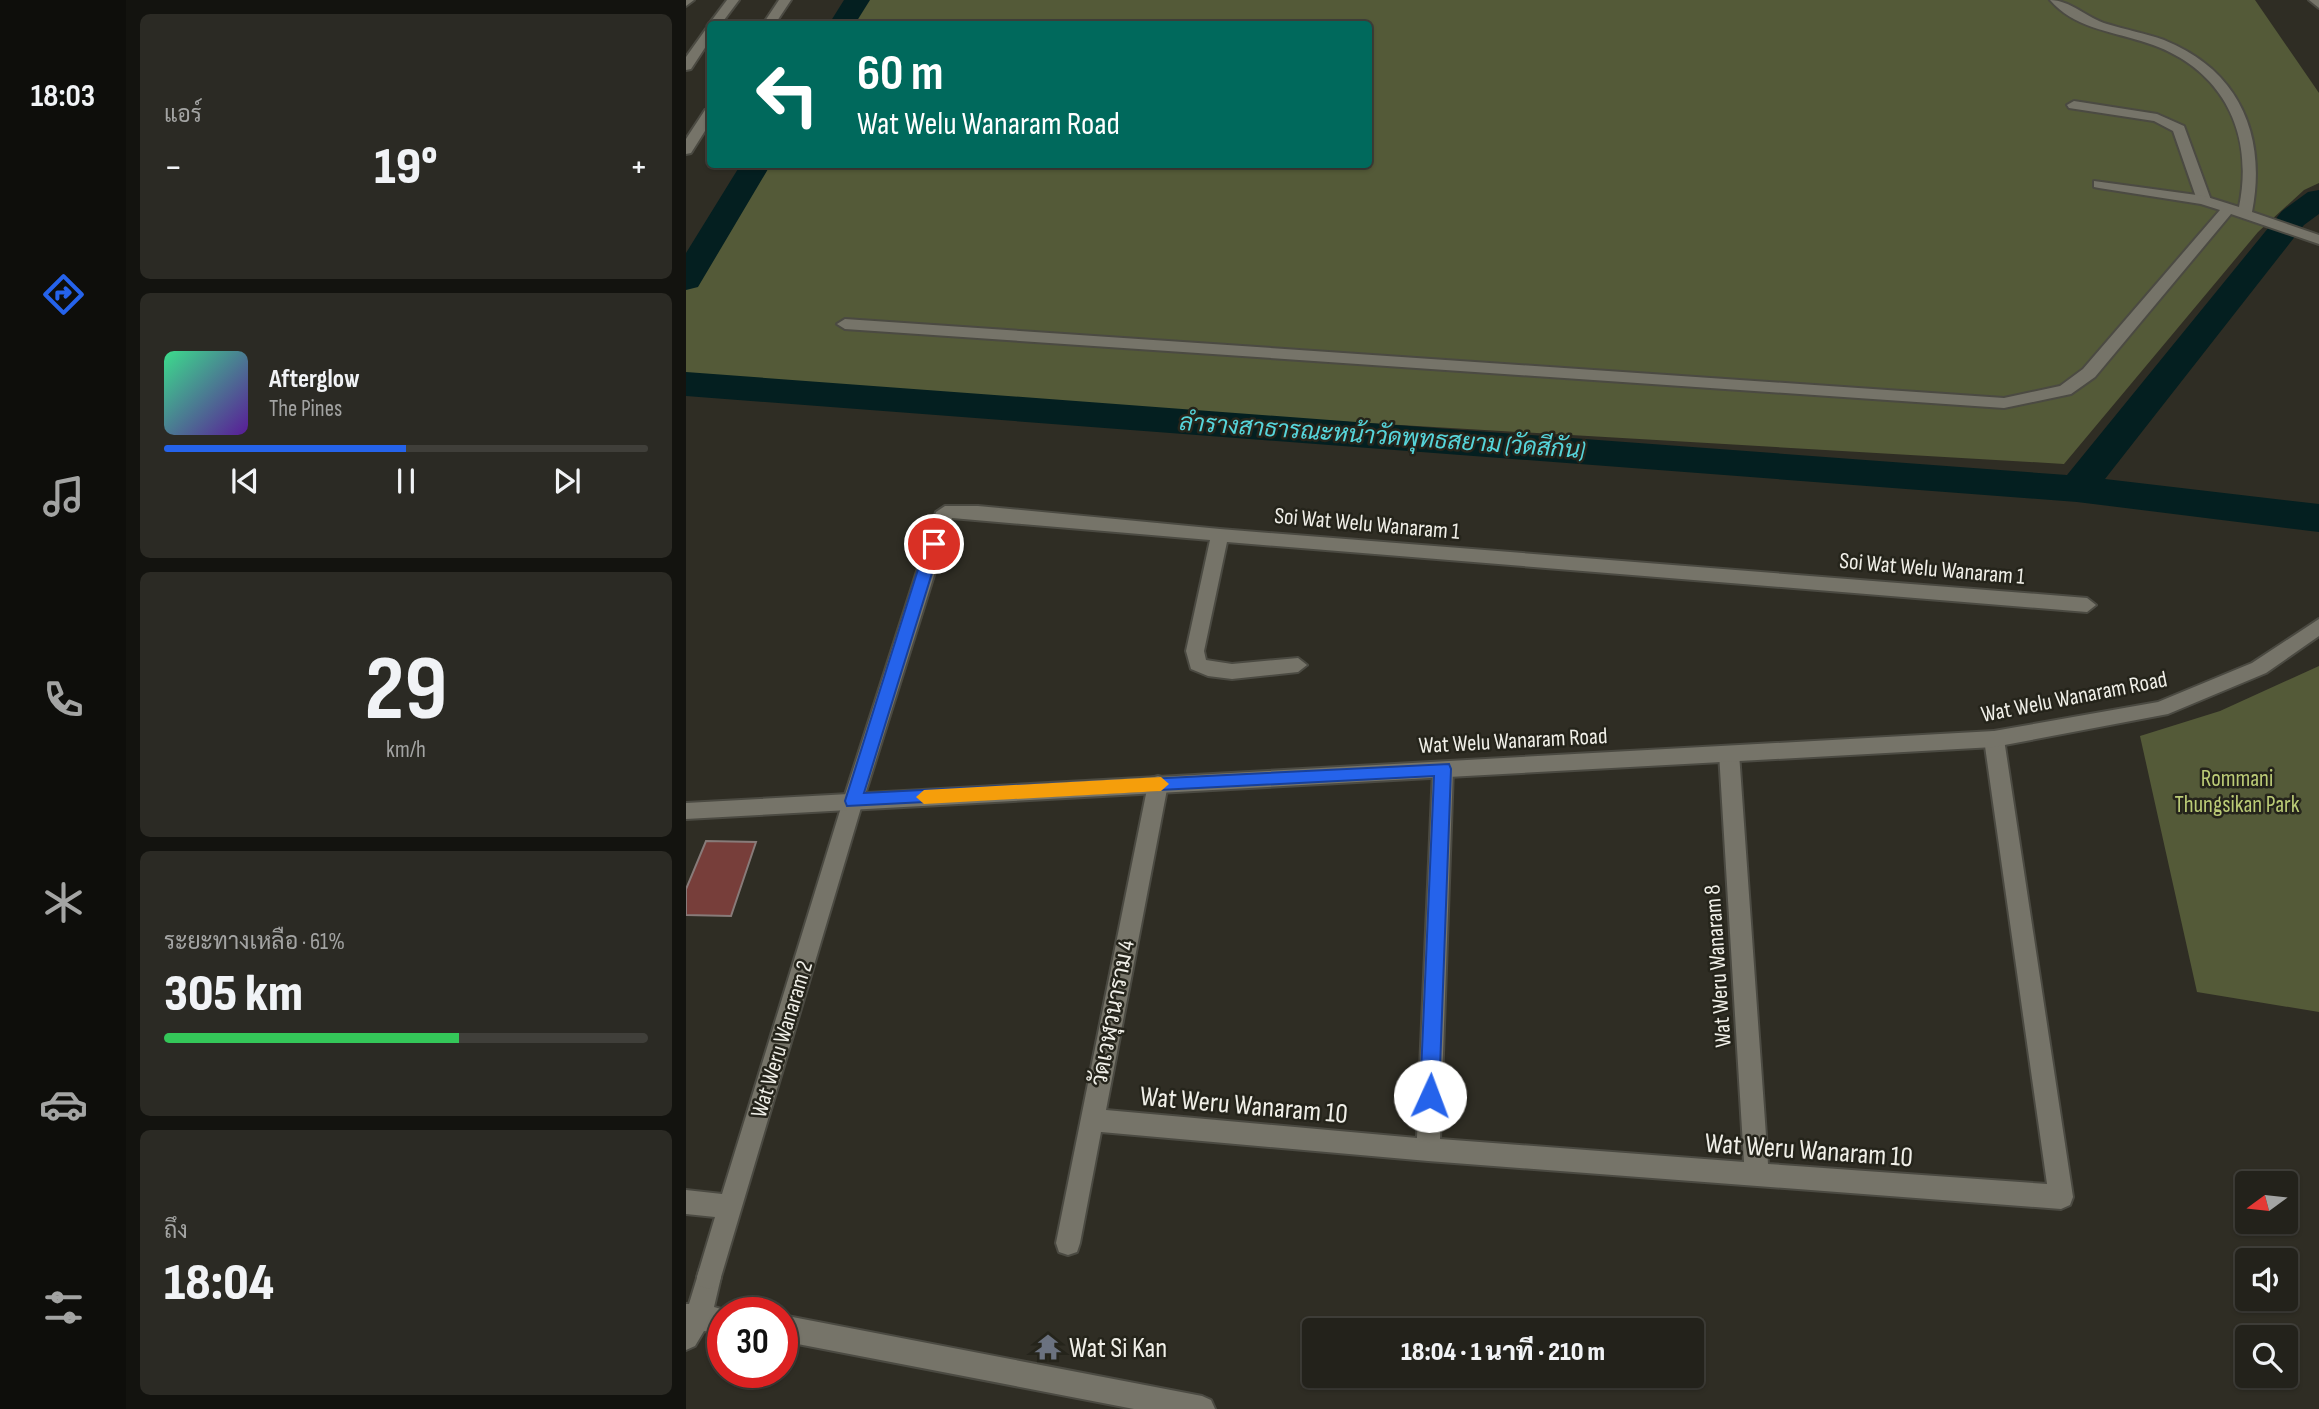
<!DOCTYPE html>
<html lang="th">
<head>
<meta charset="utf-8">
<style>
	:root { --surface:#23221b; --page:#2b2a24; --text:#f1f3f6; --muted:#a3a4a3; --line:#403f3a; --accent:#2563eb }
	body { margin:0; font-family:"Sofia Sans Condensed",Sarabun,sans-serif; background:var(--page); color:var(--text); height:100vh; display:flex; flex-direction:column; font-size:26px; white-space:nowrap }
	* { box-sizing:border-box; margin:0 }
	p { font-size:23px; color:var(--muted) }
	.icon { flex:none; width:38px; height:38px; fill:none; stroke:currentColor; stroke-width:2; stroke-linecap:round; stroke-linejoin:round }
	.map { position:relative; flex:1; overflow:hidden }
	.details { display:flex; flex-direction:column; gap:14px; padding:14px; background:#13130f; width:560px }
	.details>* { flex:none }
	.top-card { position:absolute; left:21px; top:21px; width:665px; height:147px; border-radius:7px; box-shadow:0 2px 5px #0004,0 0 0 2px var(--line); background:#00695c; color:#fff; overflow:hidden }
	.needle { width:46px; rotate:255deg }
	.controls { position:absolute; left:1549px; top:1171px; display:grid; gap:14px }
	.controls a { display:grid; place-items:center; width:63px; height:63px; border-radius:7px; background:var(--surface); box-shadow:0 2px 5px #0004,0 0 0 2px var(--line); font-size:35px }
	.speed { position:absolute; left:21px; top:1297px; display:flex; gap:14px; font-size:35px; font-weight:700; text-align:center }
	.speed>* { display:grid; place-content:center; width:91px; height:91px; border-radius:50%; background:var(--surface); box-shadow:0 2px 5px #0004,0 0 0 2px var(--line); line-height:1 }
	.speed .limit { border:10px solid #d22; background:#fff; color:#111 }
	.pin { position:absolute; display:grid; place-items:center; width:60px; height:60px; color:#fff; margin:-30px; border:4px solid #fff; border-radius:50%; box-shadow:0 2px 7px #0007 }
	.me { position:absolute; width:77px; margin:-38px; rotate:2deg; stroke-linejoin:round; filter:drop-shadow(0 0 5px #0008) }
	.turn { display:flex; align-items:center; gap:24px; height:147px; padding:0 35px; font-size:32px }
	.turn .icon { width:91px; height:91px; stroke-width:2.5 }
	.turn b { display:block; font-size:49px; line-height:60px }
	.big { font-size:52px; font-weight:800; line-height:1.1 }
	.details .widget { flex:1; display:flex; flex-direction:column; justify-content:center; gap:10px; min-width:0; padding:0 24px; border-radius:10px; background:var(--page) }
	.details .dial { align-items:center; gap:0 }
	.dial b { font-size:91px; line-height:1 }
	.song { display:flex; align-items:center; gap:21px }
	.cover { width:84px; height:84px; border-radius:10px; background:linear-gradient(135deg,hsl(150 70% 55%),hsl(270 70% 35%)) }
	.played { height:7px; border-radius:4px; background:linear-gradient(90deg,var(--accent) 50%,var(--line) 50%) }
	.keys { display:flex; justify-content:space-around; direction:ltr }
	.heat { display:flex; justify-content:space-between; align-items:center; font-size:38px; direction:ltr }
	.charge { height:10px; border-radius:5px; background:linear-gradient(90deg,#34c759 61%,var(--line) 0) }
	.trip { position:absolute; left:616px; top:1318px; width:402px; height:70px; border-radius:7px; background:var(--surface); box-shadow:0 2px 5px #0004,0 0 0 2px var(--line); font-weight:800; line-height:70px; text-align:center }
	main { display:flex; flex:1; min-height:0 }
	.tab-bar { display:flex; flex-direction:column; width:126px; justify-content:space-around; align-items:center; background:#0e0e0b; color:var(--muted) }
	.tab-bar .icon { width:49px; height:49px }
	.tab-bar .current { color:var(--accent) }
	.tab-bar b { font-size:32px; color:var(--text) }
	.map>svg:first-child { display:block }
	.green { fill:#545a38 }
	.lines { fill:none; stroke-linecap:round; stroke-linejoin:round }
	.canal { fill:#041f20; fill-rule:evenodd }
	.building { fill:#773e3a; stroke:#887b79; stroke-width:2 }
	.service-casing { stroke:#4b4a42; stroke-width:4 }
	.minor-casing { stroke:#4b4a42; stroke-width:4 }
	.tertiary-casing { stroke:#4b4a42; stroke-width:4 }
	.secondary-casing { stroke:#4b4a42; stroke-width:4 }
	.service { fill:#767469; fill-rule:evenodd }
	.minor { fill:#767469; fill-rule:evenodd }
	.tertiary { fill:#767469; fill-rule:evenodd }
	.secondary { fill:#767469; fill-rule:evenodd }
	.route { fill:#2563eb; stroke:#184099; stroke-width:2 }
	.slow { fill:#f59e0b }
	.labels { text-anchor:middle; stroke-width:5; stroke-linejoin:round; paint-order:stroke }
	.street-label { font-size:23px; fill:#f0efe8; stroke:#25241b }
	.park-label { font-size:23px; fill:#bccc77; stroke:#25241b }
	.water-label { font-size:24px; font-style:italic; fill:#56d5db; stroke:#25241b }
	.near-street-label { font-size:28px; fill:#f0efe8; stroke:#25241b }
	.near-poi-label { font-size:28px; fill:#f0efe8; stroke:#25241b; text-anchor:start }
</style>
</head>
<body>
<main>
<nav class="tab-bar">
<b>18:03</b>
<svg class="icon current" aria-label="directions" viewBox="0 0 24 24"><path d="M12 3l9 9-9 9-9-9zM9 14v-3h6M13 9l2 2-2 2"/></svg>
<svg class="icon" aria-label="music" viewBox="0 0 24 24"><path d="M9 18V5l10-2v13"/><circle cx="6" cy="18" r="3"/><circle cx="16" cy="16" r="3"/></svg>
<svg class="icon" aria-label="phone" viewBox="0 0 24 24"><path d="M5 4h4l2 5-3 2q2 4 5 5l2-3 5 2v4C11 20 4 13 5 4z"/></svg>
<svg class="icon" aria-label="climate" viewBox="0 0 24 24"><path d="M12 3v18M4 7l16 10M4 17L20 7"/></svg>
<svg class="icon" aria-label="car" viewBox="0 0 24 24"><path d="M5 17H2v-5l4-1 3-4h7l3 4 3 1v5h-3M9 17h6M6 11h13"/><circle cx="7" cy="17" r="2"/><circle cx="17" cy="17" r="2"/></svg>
<svg class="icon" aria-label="filters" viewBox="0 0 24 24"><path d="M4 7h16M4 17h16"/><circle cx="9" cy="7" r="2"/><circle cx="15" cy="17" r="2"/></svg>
</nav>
<section class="details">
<div class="widget"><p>แอร์</p>
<div class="heat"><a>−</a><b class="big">19°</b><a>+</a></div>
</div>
<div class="widget">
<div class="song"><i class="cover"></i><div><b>Afterglow</b><p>The Pines</p></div></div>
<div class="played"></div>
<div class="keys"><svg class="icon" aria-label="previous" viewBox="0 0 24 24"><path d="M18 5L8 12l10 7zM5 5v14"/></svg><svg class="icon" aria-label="pause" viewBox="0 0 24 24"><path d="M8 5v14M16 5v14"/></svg><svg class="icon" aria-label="next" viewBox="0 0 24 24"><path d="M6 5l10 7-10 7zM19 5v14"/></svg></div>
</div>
<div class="widget dial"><b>29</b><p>km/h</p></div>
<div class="widget"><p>ระยะทางเหลือ · 61%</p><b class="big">305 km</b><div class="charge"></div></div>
<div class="widget"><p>ถึง</p><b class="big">18:04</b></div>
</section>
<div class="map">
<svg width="1633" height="1409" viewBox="0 0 1633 1409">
	<rect width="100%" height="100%" fill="#2f2d24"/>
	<path class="green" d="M171,0H1569L1633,93V183L1618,190L1572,232L1378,464L0,383V280L70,165L682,164V24H156Z
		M1633,666V1012L1511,992L1454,736L1534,711Z"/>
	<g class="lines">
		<path class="canal" d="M158,0H184L169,24H143Z
			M55,164H85L12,287L0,290V253Z
			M1633,190V214L1618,225L1419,479L1633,504V532L1391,502L0,396V372L1381,475L1596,211L1622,192Z"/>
	</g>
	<path class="building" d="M20,841L70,842L45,916L0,915V889Z"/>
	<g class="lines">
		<g class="service-casing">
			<path id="service" d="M0,0H8L0,6Z
				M1388,101L1471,114L1498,126L1525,200L1523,203L1518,204L1511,200L1487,131L1468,121L1383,108L1381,105Z
				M23,1265L32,1268L35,1277L28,1307L46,1312H37V1334L18,1331L9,1346L0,1350V1304H3L14,1268Z
				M96,1315L516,1396L525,1400L529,1409H448L96,1341Z"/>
		</g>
		<g class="minor-casing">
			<path id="minor" d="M1364,0C1384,0 1401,18 1421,24C1440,30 1459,33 1478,40C1553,70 1581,135 1566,212L1633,235V244L1545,214L1409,377L1385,394L1318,408L159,329L151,324L159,319L1318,398L1374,386L1397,369L1534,210L1515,204L1413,188L1408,187V181L1518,196L1553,207C1569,129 1534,64 1455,41C1423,31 1387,27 1364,0Z
				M1623,0H1633V8Z
				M259,506H292L534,529L1401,598L1410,605L1401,612L541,542L518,651L520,660L546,664L612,658L621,665L612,672L546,679L522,676L505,669L500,651L524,540L266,518L177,801L35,1277L32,1286L23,1289L14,1286L11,1277L29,1217L0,1214V1190L36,1194L157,801L250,512Z
				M1308,731L1315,733L1318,739L1387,1197L1384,1205L1375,1209L742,1161L415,1132L394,1243L391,1252L382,1255L373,1252L370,1243L462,784L465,778L472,776L479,778L482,784L420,1110L731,1138L747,769L750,763H764L767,769L754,1139L1058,1162L1033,753L1036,747H1050L1053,753L1082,1164L1361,1184L1298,739L1301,733Z"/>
		</g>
		<g class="tertiary-casing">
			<path id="tertiary" d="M1633,619V636L1580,673L1482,714L1308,747L0,819V803L1308,731L1472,702L1566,663Z"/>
		</g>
		<g class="secondary-casing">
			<path id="secondary" d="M41,0H53L35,24L24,27L23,24Z
				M93,0H105L89,24H77Z
				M24,28V40L5,69L0,70V57L20,29Z
				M24,109V123L5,153L0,154V139L19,110Z"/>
		</g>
		<use href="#service" class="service"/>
		<use href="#minor" class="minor"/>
		<use href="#tertiary" class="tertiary"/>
		<use href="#secondary" class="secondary"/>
	</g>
	<path class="route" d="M248,538L255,544L178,793L763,764L765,769L753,1096L751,1102L744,1105L737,1102L734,1096L748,776L161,806L159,801L240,544Z"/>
	<path class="slow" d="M475,777L483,784L475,791L238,804L230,797L238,790Z"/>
	<defs>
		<g id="temple-bare" transform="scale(2.1)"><path d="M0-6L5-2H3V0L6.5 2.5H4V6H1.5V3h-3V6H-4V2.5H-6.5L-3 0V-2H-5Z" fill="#6b7280" stroke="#25241b" stroke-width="2.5" paint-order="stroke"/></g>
	</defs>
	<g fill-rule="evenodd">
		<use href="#temple-bare" x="362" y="1347"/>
	</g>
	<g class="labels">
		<g class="street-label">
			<text transform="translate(681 523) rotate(5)" y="8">Soi Wat Welu Wanaram 1</text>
			<text transform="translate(1246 568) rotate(5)" y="8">Soi Wat Welu Wanaram 1</text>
			<text transform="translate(1388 696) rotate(-11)" y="8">Wat Welu Wanaram Road</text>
			<text transform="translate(827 740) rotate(-3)" y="8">Wat Welu Wanaram Road</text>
			<text transform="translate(1031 966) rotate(-94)" y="8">Wat Weru Wanaram 8</text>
			<text transform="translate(426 1013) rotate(-79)" y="8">วัดเวฬุวนาราม 4</text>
			<text transform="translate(95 1039) rotate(-73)" y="8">Wat Weru Wanaram 2</text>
		</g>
		<g class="park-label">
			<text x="1551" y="786">Rommani<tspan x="1551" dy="26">Thungsikan Park</tspan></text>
		</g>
		<g class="water-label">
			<text transform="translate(696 436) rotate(4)" y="8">ลำรางสาธารณะหน้าวัดพุทธสยาม (วัดสีกัน)</text>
		</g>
		<g class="near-street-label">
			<text transform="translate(558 1104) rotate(5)" y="10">Wat Weru Wanaram 10</text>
			<text transform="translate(1123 1149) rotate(4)" y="10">Wat Weru Wanaram 10</text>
		</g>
		<g class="near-poi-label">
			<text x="383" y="1357">Wat Si Kan</text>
		</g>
	</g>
</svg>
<div class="controls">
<a><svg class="needle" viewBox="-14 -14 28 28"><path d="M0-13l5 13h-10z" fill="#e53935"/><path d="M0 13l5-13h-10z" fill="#a3a4a3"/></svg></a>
<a><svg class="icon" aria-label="sound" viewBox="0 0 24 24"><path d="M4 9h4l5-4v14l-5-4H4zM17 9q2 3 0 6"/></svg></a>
<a><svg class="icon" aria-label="search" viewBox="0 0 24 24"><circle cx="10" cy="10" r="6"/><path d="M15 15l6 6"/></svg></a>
</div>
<div class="speed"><div class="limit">30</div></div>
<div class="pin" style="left:248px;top:544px;background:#d93025"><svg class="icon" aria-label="arrive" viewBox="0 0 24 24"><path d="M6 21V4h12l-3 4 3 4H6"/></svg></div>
<svg class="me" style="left:744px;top:1096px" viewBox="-20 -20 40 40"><circle r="19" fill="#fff"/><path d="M0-13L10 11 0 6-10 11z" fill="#2563eb"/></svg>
<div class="trip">18:04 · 1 นาที · 210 m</div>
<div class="top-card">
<div class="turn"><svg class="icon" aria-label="left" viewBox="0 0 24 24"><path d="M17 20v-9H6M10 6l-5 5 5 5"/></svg><div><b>60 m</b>Wat Welu Wanaram Road</div></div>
</div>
</div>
</main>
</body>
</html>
